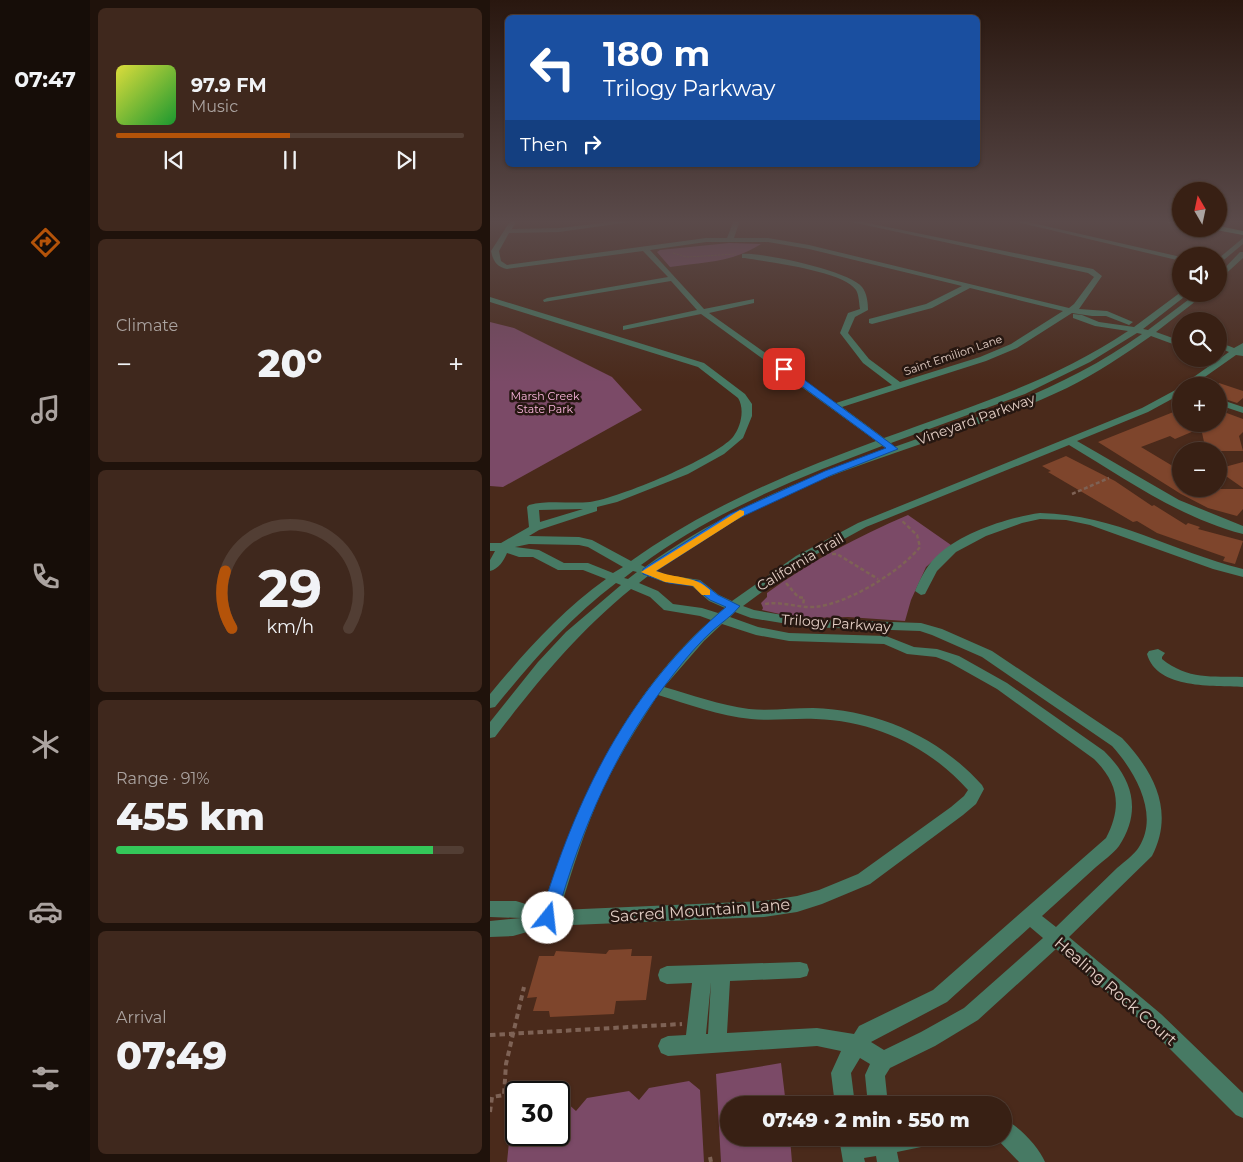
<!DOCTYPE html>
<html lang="en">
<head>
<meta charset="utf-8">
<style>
	:root { --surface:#382014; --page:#3f281d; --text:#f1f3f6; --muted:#aba3a0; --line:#523e34; --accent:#b45309 }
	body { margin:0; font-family:Montserrat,sans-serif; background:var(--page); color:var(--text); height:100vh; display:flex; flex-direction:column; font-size:19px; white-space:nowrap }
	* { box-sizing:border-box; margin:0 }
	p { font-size:16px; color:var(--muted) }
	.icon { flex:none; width:28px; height:28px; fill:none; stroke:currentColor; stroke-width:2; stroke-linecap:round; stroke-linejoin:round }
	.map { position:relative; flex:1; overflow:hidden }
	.drawer { display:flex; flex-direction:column; gap:8px; padding:8px; background:#1f120b; width:400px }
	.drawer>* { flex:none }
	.guide { position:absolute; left:15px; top:15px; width:475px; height:152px; border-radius:8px; box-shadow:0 1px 4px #0004,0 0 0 1px var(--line); background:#1a4fa0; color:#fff; overflow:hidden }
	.needle { width:32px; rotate:351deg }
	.tools { position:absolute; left:682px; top:182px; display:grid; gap:10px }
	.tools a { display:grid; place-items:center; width:55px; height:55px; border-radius:50%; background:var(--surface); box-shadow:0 1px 4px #0004,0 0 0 1px var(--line); font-size:25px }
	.speed { position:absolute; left:15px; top:1081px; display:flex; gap:10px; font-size:25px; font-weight:700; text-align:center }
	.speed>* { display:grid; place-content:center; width:65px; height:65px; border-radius:50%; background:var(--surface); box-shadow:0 1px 4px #0004,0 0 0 1px var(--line); line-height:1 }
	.speed .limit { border:2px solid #111; border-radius:8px; background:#fff; color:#111 }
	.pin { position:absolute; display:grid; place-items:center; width:42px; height:42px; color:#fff; margin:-21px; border-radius:10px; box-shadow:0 2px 8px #0006 }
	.me { position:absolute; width:55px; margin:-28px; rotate:16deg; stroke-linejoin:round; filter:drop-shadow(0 0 4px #0008) }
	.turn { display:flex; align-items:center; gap:18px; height:105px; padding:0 15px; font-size:22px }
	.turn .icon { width:65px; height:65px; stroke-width:2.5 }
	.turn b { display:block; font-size:35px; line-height:42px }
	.then { display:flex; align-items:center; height:48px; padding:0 15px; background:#0003; gap:10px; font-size:19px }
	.big { font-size:38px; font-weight:800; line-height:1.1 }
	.drawer .tile { flex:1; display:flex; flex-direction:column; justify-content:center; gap:8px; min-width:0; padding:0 18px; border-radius:8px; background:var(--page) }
	.drawer .dial { align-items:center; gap:0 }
	.dial svg { height:130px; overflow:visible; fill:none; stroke:var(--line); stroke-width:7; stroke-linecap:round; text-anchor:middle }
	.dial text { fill:var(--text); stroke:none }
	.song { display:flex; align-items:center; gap:15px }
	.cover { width:60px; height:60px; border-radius:8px; background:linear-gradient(135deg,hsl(60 70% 55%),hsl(130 70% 35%)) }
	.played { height:5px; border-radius:2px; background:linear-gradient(90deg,var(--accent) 50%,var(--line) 50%) }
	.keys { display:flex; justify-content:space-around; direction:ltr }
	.heat { display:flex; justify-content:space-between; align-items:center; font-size:28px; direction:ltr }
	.charge { height:8px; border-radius:4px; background:linear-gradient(90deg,#34c759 91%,var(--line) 0) }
	.trip { position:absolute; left:230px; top:1096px; width:292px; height:50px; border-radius:25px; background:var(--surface); box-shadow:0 1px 4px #0004,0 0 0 1px var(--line); font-weight:800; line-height:50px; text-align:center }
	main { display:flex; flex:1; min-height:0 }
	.dock { display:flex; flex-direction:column; width:90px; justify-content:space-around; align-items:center; background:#160d08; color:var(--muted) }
	.dock .icon { width:35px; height:35px }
	.dock .selected { color:var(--accent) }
	.dock b { font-size:22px; color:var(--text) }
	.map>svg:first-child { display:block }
	.green { fill:#7b4a67 }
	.building { fill:#7e452c }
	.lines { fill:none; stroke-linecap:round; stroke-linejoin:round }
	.path-far2 { stroke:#7e6255; stroke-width:1; stroke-dasharray:2.5 1; stroke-linecap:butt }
	.path-far1 { stroke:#7e6255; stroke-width:2.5; stroke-dasharray:4 2.5; stroke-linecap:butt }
	.path { stroke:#7e6255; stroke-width:4; stroke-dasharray:5.5 4; stroke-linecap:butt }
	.minor { fill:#477a64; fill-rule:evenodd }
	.highway { fill:#4adca5; fill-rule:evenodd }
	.route { fill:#1a73e8; stroke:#114b97 }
	.slow { fill:#f59e0b }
	.labels { text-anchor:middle; stroke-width:5; stroke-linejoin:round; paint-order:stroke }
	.far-street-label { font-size:11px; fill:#e2cdc4; stroke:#261711 }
	.far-park-label { font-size:11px; fill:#fcb7de; stroke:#261711 }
	.street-label { font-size:14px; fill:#e2cdc4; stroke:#261711 }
	.near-street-label { font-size:16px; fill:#e2cdc4; stroke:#261711 }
</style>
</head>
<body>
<main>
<nav class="dock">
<b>07:47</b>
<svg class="icon selected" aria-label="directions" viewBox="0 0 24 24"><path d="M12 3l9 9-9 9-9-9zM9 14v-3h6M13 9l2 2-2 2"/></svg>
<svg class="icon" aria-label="music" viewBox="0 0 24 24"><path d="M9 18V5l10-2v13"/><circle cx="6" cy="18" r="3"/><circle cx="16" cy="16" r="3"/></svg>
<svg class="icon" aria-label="phone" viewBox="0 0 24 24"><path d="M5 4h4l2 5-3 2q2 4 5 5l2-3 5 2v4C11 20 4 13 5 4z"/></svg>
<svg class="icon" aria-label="climate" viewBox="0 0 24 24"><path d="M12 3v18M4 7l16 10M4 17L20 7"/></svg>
<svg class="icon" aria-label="car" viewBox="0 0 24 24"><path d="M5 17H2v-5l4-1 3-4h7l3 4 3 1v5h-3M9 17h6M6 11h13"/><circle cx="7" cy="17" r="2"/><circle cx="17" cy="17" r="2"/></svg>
<svg class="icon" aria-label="filters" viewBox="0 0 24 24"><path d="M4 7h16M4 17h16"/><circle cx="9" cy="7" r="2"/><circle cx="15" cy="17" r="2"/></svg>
</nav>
<section class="drawer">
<div class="tile">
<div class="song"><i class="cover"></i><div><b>97.9 FM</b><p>Music</p></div></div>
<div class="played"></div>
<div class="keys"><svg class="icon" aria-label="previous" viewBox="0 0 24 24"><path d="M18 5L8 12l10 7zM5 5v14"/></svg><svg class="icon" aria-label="pause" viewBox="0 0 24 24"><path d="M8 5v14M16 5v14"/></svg><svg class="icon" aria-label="next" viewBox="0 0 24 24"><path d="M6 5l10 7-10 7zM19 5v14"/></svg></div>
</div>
<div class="tile"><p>Climate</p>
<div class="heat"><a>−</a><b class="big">20°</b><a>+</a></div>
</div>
<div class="tile dial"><svg viewBox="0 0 100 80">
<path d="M14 69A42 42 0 1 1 86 69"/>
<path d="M14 69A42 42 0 0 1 10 34" stroke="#b45309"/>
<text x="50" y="56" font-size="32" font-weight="700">29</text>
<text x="50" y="72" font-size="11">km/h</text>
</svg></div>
<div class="tile"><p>Range · 91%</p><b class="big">455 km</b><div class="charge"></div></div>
<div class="tile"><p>Arrival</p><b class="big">07:49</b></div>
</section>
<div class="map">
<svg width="753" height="1162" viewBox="0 0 753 1162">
	<rect width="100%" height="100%" fill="#4a2a1b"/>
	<path class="green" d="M239,243L271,244C241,263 214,262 180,267L167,252L170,250Z
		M0,322L24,328L122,377L152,410L13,487L0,486Z
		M418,515L461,545L436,567L421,600L415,621L358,617L323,618L294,615L272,610L273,608L271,603L277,597V593C321,561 367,537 418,515Z
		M291,1063L296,1105H239V1138H300L302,1162H231L226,1074Z
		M199,1081L210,1090L214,1162H17L21,1122L26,1116V1135H69V1103L75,1101L86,1111L97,1098L139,1091L149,1100L159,1088Z"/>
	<path class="building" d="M729,383L753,391V398L747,403L729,397Z
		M729,407L738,410L734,412L753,419V432L749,436L753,451H716L711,428L685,439L680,436L651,447L691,471V489H753V509L747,516L718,508L691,494L608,442L691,409V424H729Z
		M576,456L625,481L662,506L664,505L696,525L698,523L710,527L708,529L753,541L745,564L733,561L735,557L667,533L647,521L643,522L558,472L561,471L552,466Z
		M753,462V488L733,474L738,472L731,468Z
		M142,949L141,956H162L156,1000L126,1001L124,1014L60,1017L59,1011H43L47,997L37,998L49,956H64L66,951L116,954L119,950Z"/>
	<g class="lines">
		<path class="path-far2" d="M183,253L197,257L246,254"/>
		<path class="path-far1" d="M582,494L619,478
			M342,554H347L388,579
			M296,583L308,597L314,598L313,606
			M275,604C292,601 308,608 325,607C357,604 410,572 430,547L427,535L411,520"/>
		<path class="path" d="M0,1035L192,1024
			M0,1112L2,1097L14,1095L16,1064L34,987
			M220,1157L221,1162"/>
		<path class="minor" d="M21,220H27L22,229L69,228L138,220H154L69,232L19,233L9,251L11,261L17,265L216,238H237L244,220H250L244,238H278L319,245L579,308L584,304L604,277L598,273L352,220H363L603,269L612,276L589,309L617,311L643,322L639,325L616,316H602L582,313L527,348L496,361L352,407L394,438C479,407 562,382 638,331L605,326L583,318V314L592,315L609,322L644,327L691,292L698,294L653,329L658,330L706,294H715L666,332L691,341V347L661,336C634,355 607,373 577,388C497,426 410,448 328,481C271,505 216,534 165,571L176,575L210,580L229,595L242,601L306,556L368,523L652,408L691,387V394L658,412L587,441L689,500L753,526V534C690,518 634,478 579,445L376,527L314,561L253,606L264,610L316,619L431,623L452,629L502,651L632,738C664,772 685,811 662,856L579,937L671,1014L753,1093V1118L746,1115L657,1026L566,949L488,1020L445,1046L400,1068L395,1076L398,1105H378L375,1075L380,1064L370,1058L361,1073L365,1105H345L341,1073L351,1051L327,1046L178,1056L171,1053L168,1046L171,1039L178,1036L196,1035L202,983L177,984L170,981L168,975L170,969L177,966L212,965L310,962L317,964L319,970L317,976L310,978L240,981L237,1033L327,1028L364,1034L369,1026L443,990L616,838C632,807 629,784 604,759L507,689L459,662L446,657L417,654L394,644L299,641L266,635L232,624L214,641L174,687C202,695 230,705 259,709C280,711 302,708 323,708C388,710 449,737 492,785L494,789L486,804L473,815L380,884L332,904L307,912L274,917L58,926L23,936L0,937V921L31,918L0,917V901H26L52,909C88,801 135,696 221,620L210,616L174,610L160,597L141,589C86,634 48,681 5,737L0,738V722L48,662L76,632L131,585L126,583C79,618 42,662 5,707L0,708V694C35,652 71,611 116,579L93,570H68L43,557H29L17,553C14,560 9,569 0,571V560L5,551H0V543H11L39,527L37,507L39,505C59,500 80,504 100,502C129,498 225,458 243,437C251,427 255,409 248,398L208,367L0,302V297L214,363L255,394L262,404V416L253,438L234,454L198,474L127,502L107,507V511L49,530L39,536L89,537L102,540L141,561C215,508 301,472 386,441L211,314L133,330V326L207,310L181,281L54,302L53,300L57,298L178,277L153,251L17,269C7,267 3,261 1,251ZM216,242H278L319,249L472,286L436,304L379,319V323L382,324L442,308L480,288L573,311L521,344L490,357L410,382L379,359L358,333L365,317L378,310C378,303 377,293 372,287C360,271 272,252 252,254V258H255C278,262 354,271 366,290C369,295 369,303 370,309L358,313L350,333L373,363L402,385L346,403L219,313L264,303V299L214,309L160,250ZM647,333L652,334C576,388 492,416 404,447L401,443L535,394L600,362ZM392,446L397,449C312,479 229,513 155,567L151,565C223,512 309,477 392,446ZM93,509L50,522L49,510ZM39,544L89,545L98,547L133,567L123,573L98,563H74L49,550L25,547ZM143,571L147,572L138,579L134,578ZM158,576L174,582L202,586L219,601L235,608L228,613L212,608L183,604L168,591L149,583ZM245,612L261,618L316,627L430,631L442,635L492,657L622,746C644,770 670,814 649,847C644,855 634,862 627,868C607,888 586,907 566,927L552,916C570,900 588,883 606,867C613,861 623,854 629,846C652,811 643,779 614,751L517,683L469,656L447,649L424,647L396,636L299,633L268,627L240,617ZM168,695C198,704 229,716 261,719C283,721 304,718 326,719C384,721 439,746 478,790L474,796L461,807L368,874L329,890L307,896L274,901L70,910C82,870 95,829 112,791C128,757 148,726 168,695ZM540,927L553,938L474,1008L431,1032L394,1050L381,1042L457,1002ZM221,982L218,1034H216Z
			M519,220H529L691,257V261Z
			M753,238V244L729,264V258Z
			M750,252H753V258L729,280V274Z
			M729,342L744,348L753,343V356L746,355L702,386H691L739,352L729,348Z
			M729,399L753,407V413L729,405Z
			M550,513C627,515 681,551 753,569V577L723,569L600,525L576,520L550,519L532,523L496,536L466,552L447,571L435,594L431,595L425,591C431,577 438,563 450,553C474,532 519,517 550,513Z
			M668,649L675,653L672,657V659C698,680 722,676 753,677V687C724,685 667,690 657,654L659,651Z
			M514,1119C529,1126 549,1147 555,1162H529L506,1138H514Z
			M349,1138H439L436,1146L407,1152L409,1162H387L386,1156L374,1158L375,1162H353Z"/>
		<path class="highway" d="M674,220H691V224L675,222Z
			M729,226L753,231V235L726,230Z"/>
	</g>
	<linearGradient id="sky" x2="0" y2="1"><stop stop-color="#29170f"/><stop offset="0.58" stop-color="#5a4a4a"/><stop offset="1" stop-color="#5a4a4a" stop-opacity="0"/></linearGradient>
	<rect width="753" height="382" fill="url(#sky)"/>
	<path class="route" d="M291,367H297L408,449L342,475L247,519L166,571L181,577L210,581L228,595L250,606C242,616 231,623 222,631C209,643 197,657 186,671C126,747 92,826 66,918L64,923L58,925L52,923L50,918C86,797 138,690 236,607L220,600L203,586L179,583L153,574V569L240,514L335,471L396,448L291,371Z"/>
	<path class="slow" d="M250,510L254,511V515L166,571C187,579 204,575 220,590V595H212L203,586L175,582L151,572Z"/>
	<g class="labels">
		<g class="far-street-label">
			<text transform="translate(463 355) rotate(-19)" y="4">Saint Emilion Lane</text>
		</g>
		<g class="far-park-label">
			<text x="55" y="400">Marsh Creek<tspan x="55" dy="13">State Park</tspan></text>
		</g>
		<g class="street-label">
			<text transform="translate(486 419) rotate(-20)" y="5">Vineyard Parkway</text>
			<text transform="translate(310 562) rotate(-31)" y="5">California Trail</text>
			<text transform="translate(346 623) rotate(4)" y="5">Trilogy Parkway</text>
		</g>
		<g class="near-street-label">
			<text transform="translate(210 910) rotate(-4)" y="6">Sacred Mountain Lane</text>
			<text transform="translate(626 991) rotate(41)" y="6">Healing Rock Court</text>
		</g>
	</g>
</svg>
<div class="tools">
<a><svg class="needle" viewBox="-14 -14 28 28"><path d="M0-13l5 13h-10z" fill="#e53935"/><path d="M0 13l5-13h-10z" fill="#aba3a0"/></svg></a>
<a><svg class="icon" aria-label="sound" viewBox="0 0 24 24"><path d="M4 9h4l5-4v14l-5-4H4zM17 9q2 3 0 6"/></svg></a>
<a><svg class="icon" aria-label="search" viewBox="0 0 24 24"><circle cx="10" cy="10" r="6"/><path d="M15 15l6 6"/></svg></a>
<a>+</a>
<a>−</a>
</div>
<div class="speed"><div class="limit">30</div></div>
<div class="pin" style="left:294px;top:369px;background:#d93025"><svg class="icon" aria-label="arrive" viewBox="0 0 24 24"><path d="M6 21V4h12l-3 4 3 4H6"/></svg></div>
<svg class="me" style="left:58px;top:918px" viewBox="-20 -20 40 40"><circle r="19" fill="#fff"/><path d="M0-13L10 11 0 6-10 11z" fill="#1a73e8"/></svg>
<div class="trip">07:49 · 2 min · 550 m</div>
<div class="guide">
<div class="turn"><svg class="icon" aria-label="left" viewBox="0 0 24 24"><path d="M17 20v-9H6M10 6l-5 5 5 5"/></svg><div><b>180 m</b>Trilogy Parkway</div></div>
<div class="then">Then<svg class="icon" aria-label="right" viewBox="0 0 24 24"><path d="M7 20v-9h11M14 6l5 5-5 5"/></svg></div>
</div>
</div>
</main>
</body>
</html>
